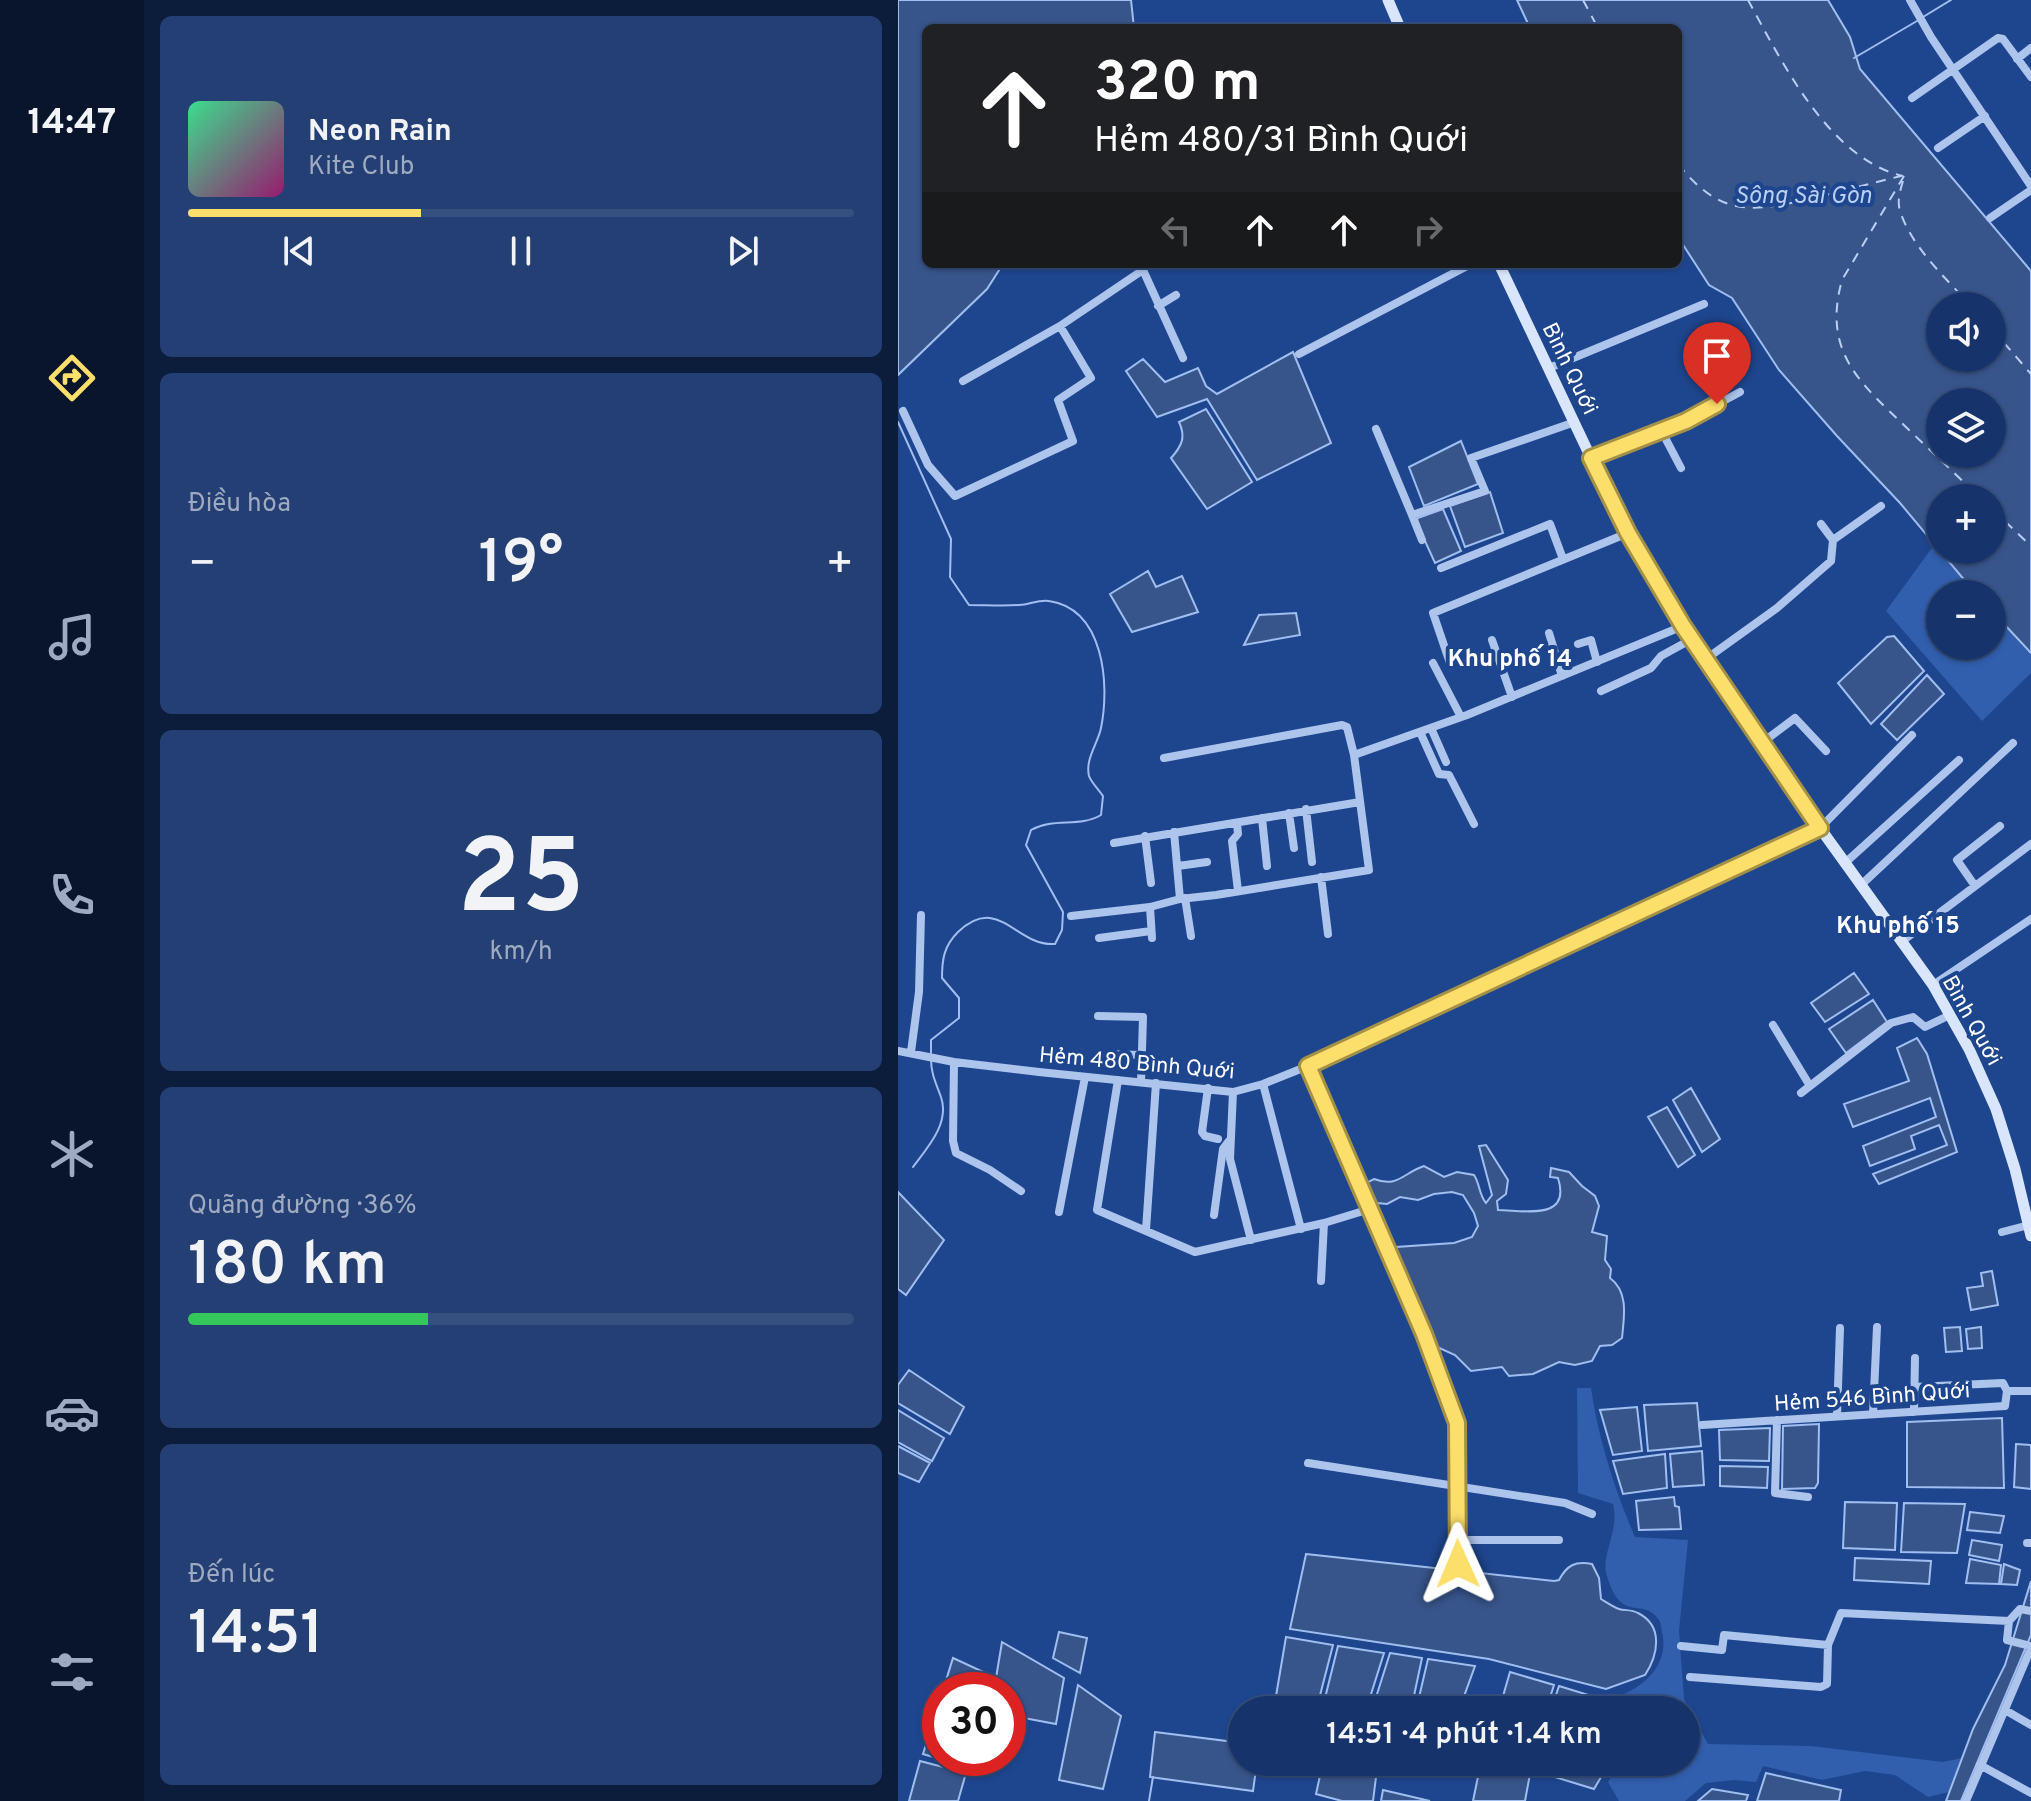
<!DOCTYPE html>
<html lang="vi">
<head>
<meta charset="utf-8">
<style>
	:root { --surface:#16346b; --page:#233f73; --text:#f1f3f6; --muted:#9eaac1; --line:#354f7e; --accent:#fcde6b }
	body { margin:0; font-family:Overpass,sans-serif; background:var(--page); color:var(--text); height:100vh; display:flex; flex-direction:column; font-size:30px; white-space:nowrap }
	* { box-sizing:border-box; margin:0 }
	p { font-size:26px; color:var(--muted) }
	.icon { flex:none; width:44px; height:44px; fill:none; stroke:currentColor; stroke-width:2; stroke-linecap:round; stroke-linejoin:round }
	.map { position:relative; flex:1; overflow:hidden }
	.drawer { display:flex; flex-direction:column; gap:16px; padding:16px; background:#0c1d3b; width:754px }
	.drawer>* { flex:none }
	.guide { position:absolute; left:24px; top:24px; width:760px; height:244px; border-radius:12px; box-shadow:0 2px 6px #0004,0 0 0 2px var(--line); background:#202124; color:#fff; overflow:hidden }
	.fabs { position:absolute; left:1028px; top:292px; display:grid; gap:16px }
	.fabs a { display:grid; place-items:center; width:80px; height:80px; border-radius:50%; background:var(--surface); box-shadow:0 2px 6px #0004,0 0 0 2px var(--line); font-size:40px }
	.speed { position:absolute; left:24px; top:1672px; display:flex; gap:16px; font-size:40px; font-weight:700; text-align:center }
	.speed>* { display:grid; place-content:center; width:104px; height:104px; border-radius:50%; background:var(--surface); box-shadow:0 2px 6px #0004,0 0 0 2px var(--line); line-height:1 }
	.speed .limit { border:12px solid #d22; background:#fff; color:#111 }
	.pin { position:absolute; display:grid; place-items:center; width:68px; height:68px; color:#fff; margin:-82px -34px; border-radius:50% 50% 50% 0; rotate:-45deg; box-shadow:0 0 8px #0007 }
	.pin .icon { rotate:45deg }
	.me { position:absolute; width:88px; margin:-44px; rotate:359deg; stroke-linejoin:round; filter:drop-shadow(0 0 6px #0008) }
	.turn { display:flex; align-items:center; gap:28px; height:168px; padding:0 40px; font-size:36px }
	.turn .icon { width:104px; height:104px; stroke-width:2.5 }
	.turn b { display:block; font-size:56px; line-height:68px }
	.lanes { display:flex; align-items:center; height:76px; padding:0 40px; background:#0003; justify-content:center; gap:40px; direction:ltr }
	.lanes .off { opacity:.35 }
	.big { font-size:60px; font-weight:600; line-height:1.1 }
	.drawer .card { flex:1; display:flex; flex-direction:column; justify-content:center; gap:12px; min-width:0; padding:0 28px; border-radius:12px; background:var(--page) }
	.drawer .dial { align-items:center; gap:0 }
	.dial b { font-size:104px; line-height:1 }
	.song { display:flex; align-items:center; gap:24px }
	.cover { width:96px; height:96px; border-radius:12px; background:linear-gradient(135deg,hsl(150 70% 55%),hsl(320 70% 35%)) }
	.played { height:8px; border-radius:4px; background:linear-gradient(90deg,var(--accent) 35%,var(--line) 35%) }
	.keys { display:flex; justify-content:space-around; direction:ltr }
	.heat { display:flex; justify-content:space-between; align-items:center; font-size:44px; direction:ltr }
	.charge { height:12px; border-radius:6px; background:linear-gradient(90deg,#34c759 36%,var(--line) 0) }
	.trip { position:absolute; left:330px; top:1696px; width:472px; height:80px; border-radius:40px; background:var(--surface); box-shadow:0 2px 6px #0004,0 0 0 2px var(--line); font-weight:600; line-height:80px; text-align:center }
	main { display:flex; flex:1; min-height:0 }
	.menu { display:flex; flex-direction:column; width:144px; justify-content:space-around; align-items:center; background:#09152b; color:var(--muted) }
	.menu .icon { width:56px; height:56px }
	.menu .current { color:var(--accent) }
	.menu b { font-size:36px; color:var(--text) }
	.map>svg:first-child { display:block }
	.green { fill:#315ead }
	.water { fill:#38558b; stroke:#a0beef; stroke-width:2; fill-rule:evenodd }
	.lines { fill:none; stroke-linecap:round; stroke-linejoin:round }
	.stream { stroke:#a0beef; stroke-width:2 }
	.ferry { stroke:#b9cff4; stroke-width:2; stroke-dasharray:10 8; stroke-linecap:butt }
	.minor { stroke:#adc4ed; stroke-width:8 }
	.secondary { stroke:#d9e5fa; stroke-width:11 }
	.route-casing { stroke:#a49046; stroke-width:20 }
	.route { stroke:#fcde6b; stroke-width:14 }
	.labels { text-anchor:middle; stroke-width:8; stroke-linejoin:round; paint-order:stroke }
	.street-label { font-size:22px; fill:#fff; stroke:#1e468f }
	.water-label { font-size:24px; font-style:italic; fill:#b9cff4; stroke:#1e468f }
	.neighbourhood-label { font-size:24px; font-weight:bold; fill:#fff; stroke:#1e468f }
</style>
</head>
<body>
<main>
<nav class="menu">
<b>14:47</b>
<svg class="icon current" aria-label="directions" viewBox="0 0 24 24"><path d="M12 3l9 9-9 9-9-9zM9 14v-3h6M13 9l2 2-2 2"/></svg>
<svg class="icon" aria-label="music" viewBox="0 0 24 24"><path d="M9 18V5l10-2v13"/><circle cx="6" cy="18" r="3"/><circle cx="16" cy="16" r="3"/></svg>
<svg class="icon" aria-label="phone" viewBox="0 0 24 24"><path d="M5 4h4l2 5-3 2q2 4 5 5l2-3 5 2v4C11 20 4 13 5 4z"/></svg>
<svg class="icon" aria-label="climate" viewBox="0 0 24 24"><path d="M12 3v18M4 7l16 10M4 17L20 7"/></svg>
<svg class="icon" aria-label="car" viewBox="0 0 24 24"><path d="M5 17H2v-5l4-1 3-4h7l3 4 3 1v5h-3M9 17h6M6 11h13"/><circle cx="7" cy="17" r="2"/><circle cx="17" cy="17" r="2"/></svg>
<svg class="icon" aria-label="filters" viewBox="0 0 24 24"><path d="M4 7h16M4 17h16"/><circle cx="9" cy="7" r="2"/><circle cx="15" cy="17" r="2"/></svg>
</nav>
<section class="drawer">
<div class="card">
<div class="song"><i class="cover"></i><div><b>Neon Rain</b><p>Kite Club</p></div></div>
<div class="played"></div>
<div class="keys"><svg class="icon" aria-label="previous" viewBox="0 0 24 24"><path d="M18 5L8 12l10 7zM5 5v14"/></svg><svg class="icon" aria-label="pause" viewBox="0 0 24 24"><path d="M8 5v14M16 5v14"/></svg><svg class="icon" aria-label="next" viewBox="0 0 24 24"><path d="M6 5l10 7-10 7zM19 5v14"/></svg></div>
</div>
<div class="card"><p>Điều hòa</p>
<div class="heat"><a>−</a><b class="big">19°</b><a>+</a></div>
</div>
<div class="card dial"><b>25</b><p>km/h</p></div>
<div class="card"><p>Quãng đường · 36%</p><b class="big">180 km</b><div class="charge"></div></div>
<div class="card"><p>Đến lúc</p><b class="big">14:51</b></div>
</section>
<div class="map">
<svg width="1133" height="1801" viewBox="0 0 1133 1801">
	<rect width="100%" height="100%" fill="#1e468f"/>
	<path class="green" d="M1036,545L1078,594H1042V646H1094V611L1133,653V673L1084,721L988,611Z
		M679,1388H693C700,1438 717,1491 737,1537L790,1540L781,1631L786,1699L810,1744L913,1746L1045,1762L1064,1758L1051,1792L1030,1797L997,1775L967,1771L924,1780L865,1766L858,1782L836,1780L808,1783L787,1801H721L710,1782L722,1762H788V1710H733L726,1694C751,1683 771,1661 764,1632C763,1628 763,1623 761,1620C746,1596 723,1625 709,1576C702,1555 722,1531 715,1504L680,1493Z"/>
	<path class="water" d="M0,0H233L236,28H28V264H105L89,289L0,375Z
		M619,0H930L952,37L962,69L1133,271V653L1094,611V594H1078L1002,503L939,436L881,370L834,298L811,285L780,237V28H632ZM1042,306H1094V358H1042ZM1042,402H1094V454H1042ZM1042,498H1094V550H1042Z
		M395,352L433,443L359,480L309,399L259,417L228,371L245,359L267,382L300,368L308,386L319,394Z
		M308,409L354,482L309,509L273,458C284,446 288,437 281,422Z
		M563,441L580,484L526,506L511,467Z
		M592,492L605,533L567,547L552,506Z
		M545,509L563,551L537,563L517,519Z
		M250,571L258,587L284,576L300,612L234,632L212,594Z
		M398,613L402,635L346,645L361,615Z
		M996,636L1026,671L973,724L940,683L989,637Z
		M1029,675L1046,694L999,740L983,724Z
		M956,973L971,994L927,1022L913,1003Z
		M975,1000L989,1022L948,1053L931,1029Z
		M1019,1038L1029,1054L1059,1152L981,1184L975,1174L1049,1145L1041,1125L1013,1136L1017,1149L972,1166L965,1146L1038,1117L1032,1098L955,1127L946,1104L1011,1081L999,1048Z
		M793,1088L822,1139L804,1152L775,1100Z
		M769,1107L797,1155L780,1167L750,1117Z
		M588,1145L610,1180L608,1194L599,1201L600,1210C624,1210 674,1222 660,1178L652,1177L653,1168L671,1172L684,1186L697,1196L701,1206L694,1232L709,1236L707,1260L713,1269L712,1278C731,1292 726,1317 724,1338L714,1345L702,1346L694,1361L677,1365L661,1362L635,1374L611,1376L604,1367L573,1371L557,1355L539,1347L497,1252L498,1247L556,1243L574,1237L580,1226L576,1213L565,1195L554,1192L536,1194L520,1200L502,1197L489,1204L479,1203L470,1187V1182L476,1179C500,1188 505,1173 526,1166L546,1177L559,1172L576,1175C582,1184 581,1195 588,1203L594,1195L581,1146Z
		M0,1192L46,1240L8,1295L0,1289Z
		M1094,1271L1100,1305L1073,1310L1069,1288L1085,1286L1083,1273Z
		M1062,1327L1064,1351L1048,1352L1046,1328Z
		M1083,1327L1084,1348L1070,1349L1068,1329Z
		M11,1370L66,1407L52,1434L0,1403V1385Z
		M799,1403L803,1446L750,1451L746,1405Z
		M739,1407L744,1451L715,1455L702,1410Z
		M0,1410L46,1438L34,1461L0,1442Z
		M1104,1418L1106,1488L1009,1487V1422Z
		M921,1424L920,1483L917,1488L884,1489L885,1426Z
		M872,1428L871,1461L822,1460L821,1430Z
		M1118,1444L1133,1445V1489L1116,1487Z
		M0,1446L32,1463L21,1482L0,1473Z
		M804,1451L806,1485L775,1487L772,1454Z
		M767,1454L769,1488L725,1494L715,1461Z
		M822,1466L870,1467L869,1488L822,1486Z
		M776,1497L777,1506L781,1507L783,1529L741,1530L738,1501Z
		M947,1502L999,1503L997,1550L945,1548Z
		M1006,1503L1067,1504L1059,1553L1003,1552Z
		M1072,1512L1106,1516L1102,1533L1069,1530Z
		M1074,1540L1104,1545L1101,1561L1071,1555Z
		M408,1554L656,1581L661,1580C669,1565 677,1561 694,1564L701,1578L703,1599C708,1602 715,1607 721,1609C727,1611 733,1609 740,1613C766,1626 760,1655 747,1675L708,1689L591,1659L392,1629Z
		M957,1558L1033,1561L1031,1584L956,1580Z
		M1072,1559L1103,1565L1101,1584L1068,1583Z
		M1106,1564L1122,1570L1119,1585L1103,1584Z
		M1133,1581V1635L1063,1801H1048L1075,1729L1107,1665Z
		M161,1632L189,1638L182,1673L155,1658Z
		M388,1637L435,1645L419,1707L378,1696Z
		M104,1642L166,1678L158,1724L115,1716L116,1706L110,1705V1690H45L55,1658L92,1675L89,1688L96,1690Z
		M440,1646L486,1653L468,1710H424Z
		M492,1653L524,1658L513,1710H474Z
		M530,1659L577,1666L561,1710H518Z
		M612,1672L656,1685L648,1710H601Z
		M180,1685L223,1716L205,1789L161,1780Z
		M661,1686L720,1704L723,1710H653Z
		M42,1700V1758H74L72,1768L25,1754Z
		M257,1732L344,1743V1762H359L355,1791L252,1777Z
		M22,1761L68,1773L60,1801H11Z
		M425,1762H472L479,1769L475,1801H444L418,1794Z
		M583,1762H591L632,1774L627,1801H575Z
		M636,1762H712L696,1789L634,1770Z
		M868,1773L943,1790L941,1801H859Z
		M814,1789L850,1795L848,1801H800Z
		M485,1790L532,1801H483Z"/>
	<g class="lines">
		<path class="stream" d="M1025,17L1053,0
			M956,58L1019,21
			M0,422L53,539L52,577L71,605C88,605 104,606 121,605C131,605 141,599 151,601C206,609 212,684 203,728C200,743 187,759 191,776C193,782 201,790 205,796L203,815C181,828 156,817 133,830L128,845L165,912L164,930L157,944C118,947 101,893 60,932C46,946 44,959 44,978L61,998V1018L33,1040V1053
			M15,1167C30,1147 52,1123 43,1097C38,1083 33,1074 33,1059
			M251,1801L255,1777"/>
		<path class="ferry" d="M685,0L700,28
			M850,0C884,62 931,159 1005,176
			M780,164C824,219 856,212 919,197C947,190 975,183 1003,176
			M1006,176L944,280C924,352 962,383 1010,429C1034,452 1058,475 1083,498
			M1005,181C1002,191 999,201 1002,211C1014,248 1048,278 1073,306
			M1094,329L1133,374
			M1094,509L1133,546"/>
		<path class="minor" d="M1012,0L1033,37L1133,186
			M1119,59L1133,48
			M1014,98L1100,38L1105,39L1133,77
			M1040,148L1087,116
			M1092,218L1133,190
			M245,270L285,358
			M260,306L278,295
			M401,354L573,264
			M651,368L806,304
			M65,381L162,326L245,270V264
			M5,411L30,465L57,496L175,441L160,400L193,378L162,326
			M478,429L514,515L587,491L573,458L677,422
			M763,430L783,468
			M693,458L788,421L842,392
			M514,515L524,540
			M923,524L935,540
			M543,568L652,524L665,559
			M651,633L664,676
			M594,640L614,697
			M680,644L693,640L699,662
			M808,659L879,608L933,561L935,540L983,506
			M535,663L563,717
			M552,663L535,613L730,533
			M703,691L753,668L763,656L794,639
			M533,728L548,762
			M522,732L541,774L551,775L576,824
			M865,742L897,718L928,751
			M266,758L444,725L449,727L456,755
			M408,809L414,862
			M391,813L396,848
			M364,818L369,866
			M339,823L340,834L334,841L340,891
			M276,832L282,899
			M247,836L253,883
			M216,843L462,802
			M948,862L1061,760
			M280,866L309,862
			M423,877L430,934
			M963,885L1115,743
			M1077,886L1059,860L1102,826
			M287,898L293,936
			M252,907L254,938
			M173,916L252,907L282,899L318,895L471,870L456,755L569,715L785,626
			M201,938L253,931
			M1003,942L1133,844
			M1035,985L1133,919
			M200,1016L245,1017L243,1082
			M875,1025L912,1086
			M0,1051L56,1062L141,1072L335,1092L365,1084L410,1066L922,828L1014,735
			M13,1052L21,992L23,915
			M200,1054L244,1055
			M56,1062L55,1141L58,1153L92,1170L123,1191
			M410,1066L472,1209L426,1223L423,1281
			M220,1080L199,1210L297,1252L426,1223
			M365,1084L403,1229
			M310,1088L304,1132L307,1136L320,1139
			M335,1092L332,1159L353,1240
			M903,1093L993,1023L1015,1017L1027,1027L1052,1015
			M472,1209L526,1334L559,1423L560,1564
			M161,1212L187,1077
			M316,1215L325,1149L331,1141
			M248,1230L258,1083
			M1104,1232L1131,1225
			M1016,1387L1105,1383L1109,1391
			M1016,1412L1017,1358
			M975,1414L979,1327
			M939,1416L942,1328
			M879,1420L877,1493L910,1497
			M804,1425L1107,1406L1109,1391H1133
			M410,1463L667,1503L694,1514
			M559,1540H661
			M1129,1543H1133
			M1111,1621L1122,1609L1133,1611
			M783,1646L824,1650L826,1635L930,1645
			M792,1677L923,1687L929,1684L930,1645L943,1613L1111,1621L1109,1640L1133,1646
			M1107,1710L1133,1725
			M1082,1765L1133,1793
			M1068,1801L1133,1648"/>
		<path class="secondary" d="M490,0L502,28
			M601,264L693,458L748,565L794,639L922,828L1035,985L1071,1049L1098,1109L1117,1169L1133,1236"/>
	</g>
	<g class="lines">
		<g class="route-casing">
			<path id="route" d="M560,1564L559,1423L526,1334L410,1066L922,828L785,626L730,533L693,458L788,421L819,404"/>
		</g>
		<use href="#route" class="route"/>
	</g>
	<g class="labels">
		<g class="street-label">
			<text transform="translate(673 368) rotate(64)" y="8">Bình Quới</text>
			<text transform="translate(1075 1020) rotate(61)" y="8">Bình Quới</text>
			<text transform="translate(239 1062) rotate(5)" y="8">Hẻm 480 Bình Quới</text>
			<text transform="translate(974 1396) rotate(-4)" y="8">Hẻm 546 Bình Quới</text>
		</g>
		<g class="water-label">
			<text x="905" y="203">Sông Sài Gòn</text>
		</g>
		<g class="neighbourhood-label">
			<text x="612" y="666">Khu phố 14</text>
			<text x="1000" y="933">Khu phố 15</text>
		</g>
	</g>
</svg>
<div class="fabs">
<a><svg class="icon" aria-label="sound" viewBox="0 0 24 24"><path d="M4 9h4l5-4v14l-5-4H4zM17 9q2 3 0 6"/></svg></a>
<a><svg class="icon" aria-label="layers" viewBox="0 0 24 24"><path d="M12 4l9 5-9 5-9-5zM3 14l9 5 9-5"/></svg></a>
<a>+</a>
<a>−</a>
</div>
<div class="speed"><div class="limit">30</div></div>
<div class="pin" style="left:819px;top:404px;background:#d93025"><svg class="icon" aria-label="arrive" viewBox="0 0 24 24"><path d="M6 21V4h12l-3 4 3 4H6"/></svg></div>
<svg class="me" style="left:560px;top:1564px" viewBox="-20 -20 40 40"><path d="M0-17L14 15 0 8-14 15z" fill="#fcde6b" stroke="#fff" stroke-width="4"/></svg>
<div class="trip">14:51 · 4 phút · 1.4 km</div>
<div class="guide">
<div class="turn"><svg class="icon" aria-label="ahead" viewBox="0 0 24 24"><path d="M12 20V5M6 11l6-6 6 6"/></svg><div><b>320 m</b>Hẻm 480/31 Bình Quới</div></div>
<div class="lanes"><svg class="icon off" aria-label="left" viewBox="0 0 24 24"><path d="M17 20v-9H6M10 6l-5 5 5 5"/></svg><svg class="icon" aria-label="ahead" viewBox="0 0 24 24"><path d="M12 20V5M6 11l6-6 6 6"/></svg><svg class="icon" aria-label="ahead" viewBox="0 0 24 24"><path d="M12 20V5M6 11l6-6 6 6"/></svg><svg class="icon off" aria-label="right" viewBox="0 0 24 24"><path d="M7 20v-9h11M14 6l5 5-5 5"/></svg></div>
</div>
</div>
</main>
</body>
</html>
